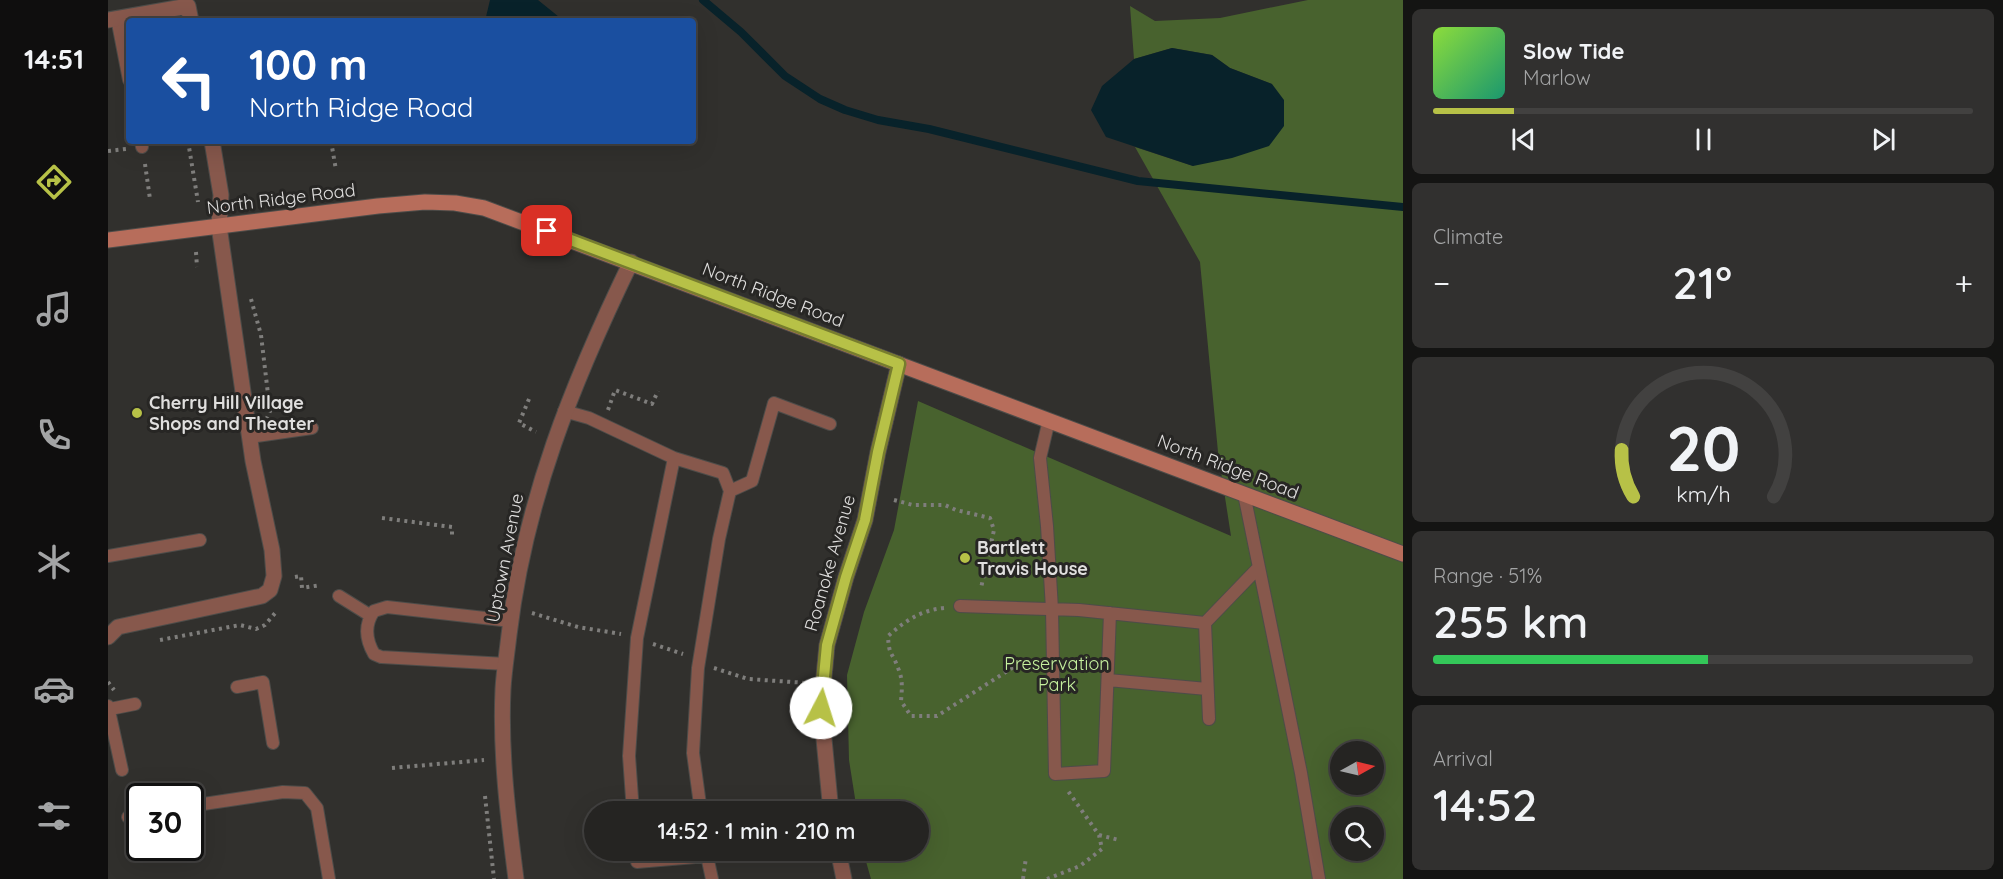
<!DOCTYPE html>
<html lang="en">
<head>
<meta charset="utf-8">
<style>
	:root { --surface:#252422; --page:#31302f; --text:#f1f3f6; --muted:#a3a4a5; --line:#424140; --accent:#b7c147 }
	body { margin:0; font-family:Quicksand,sans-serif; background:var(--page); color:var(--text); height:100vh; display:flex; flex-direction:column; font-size:22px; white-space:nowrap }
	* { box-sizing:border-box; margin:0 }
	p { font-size:20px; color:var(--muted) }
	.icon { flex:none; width:33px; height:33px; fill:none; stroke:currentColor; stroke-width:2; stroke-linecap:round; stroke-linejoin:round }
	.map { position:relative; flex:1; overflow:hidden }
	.details { display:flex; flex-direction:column; gap:9px; padding:9px; background:#141413; width:600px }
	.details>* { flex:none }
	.hud { position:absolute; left:18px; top:18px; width:570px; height:126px; border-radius:6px; box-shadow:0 6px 24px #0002,0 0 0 2px var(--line); background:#1a4fa0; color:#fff; overflow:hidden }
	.needle { width:39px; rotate:82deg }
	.tools { position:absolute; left:1222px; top:741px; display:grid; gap:12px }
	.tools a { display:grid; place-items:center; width:54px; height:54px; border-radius:50%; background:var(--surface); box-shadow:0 6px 24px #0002,0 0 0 2px var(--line); font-size:30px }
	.speed { position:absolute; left:18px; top:783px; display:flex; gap:12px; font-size:30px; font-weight:700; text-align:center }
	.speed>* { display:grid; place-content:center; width:78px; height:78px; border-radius:50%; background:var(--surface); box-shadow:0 6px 24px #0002,0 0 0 2px var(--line); line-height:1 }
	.speed .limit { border:3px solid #111; border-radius:9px; background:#fff; color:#111 }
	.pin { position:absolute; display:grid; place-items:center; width:51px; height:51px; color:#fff; margin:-26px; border-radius:12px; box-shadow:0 3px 9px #0006 }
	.me { position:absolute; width:66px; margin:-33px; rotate:5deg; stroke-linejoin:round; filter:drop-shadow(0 0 4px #0008) }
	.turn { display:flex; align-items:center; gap:21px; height:126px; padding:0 24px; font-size:27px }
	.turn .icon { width:78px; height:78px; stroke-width:2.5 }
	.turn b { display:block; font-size:42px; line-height:51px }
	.big { font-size:45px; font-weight:600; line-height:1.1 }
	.details .widget { flex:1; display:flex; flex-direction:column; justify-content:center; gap:9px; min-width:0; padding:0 21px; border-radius:9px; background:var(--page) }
	.details .dial { align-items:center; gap:0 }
	.dial svg { height:156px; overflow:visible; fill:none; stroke:var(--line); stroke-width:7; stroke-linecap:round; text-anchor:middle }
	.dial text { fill:var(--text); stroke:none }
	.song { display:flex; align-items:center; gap:18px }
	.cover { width:72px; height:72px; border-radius:9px; background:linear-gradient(135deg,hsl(90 70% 55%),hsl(160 70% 35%)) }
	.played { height:6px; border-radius:3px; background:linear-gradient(90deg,var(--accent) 15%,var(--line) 15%) }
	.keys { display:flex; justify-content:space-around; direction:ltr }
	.heat { display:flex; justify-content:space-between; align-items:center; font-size:33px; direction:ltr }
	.charge { height:9px; border-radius:4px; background:linear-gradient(90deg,#34c759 51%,var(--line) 0) }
	.trip { position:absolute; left:476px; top:801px; width:345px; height:60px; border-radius:30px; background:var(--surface); box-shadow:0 6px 24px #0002,0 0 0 2px var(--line); font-weight:600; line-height:60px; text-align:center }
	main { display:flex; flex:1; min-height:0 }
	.tab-bar { display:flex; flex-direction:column; width:108px; justify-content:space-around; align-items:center; background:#0f0e0e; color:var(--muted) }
	.tab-bar .icon { width:42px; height:42px }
	.tab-bar .on { color:var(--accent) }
	.tab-bar b { font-size:27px; color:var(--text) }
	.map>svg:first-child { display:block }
	.green { fill:#48622e; fill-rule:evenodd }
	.water { fill:#08222a }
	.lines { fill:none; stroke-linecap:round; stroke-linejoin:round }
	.stream { stroke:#08222a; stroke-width:8 }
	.lane-casing { stroke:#4d4c49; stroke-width:14 }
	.street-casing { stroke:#4d4c49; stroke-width:17 }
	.secondary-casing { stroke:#4d4c49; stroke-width:17 }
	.path { stroke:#7f7e7c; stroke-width:4; stroke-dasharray:3 4.5; stroke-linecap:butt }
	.lane { stroke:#87584c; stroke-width:12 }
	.street { stroke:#87584c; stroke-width:15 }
	.secondary { stroke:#b76d5b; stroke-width:15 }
	.route-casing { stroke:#777d2e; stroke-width:15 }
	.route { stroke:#b7c147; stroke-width:10 }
	.poi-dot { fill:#b7c147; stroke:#272624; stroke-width:2 }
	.labels { text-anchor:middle; stroke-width:6; stroke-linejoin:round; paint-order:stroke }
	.street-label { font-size:18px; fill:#e0dfde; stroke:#272624 }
	.poi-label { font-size:18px; font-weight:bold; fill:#e0dfde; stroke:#272624; text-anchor:start }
	.park-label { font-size:18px; fill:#c5f09d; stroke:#272624 }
</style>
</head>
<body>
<main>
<nav class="tab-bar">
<b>14:51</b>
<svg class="icon on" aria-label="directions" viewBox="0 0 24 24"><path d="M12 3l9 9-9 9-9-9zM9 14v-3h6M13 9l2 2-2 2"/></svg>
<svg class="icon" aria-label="music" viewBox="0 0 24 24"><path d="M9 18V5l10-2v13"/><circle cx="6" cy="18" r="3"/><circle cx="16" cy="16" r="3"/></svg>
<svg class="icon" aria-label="phone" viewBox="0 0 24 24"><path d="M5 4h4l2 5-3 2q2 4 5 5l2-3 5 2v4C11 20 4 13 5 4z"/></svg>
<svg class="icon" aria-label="climate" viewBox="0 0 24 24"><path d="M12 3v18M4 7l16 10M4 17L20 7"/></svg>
<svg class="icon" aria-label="car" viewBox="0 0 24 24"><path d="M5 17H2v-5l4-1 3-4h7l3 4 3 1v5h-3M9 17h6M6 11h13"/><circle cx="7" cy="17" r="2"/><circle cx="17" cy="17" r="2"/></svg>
<svg class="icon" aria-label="filters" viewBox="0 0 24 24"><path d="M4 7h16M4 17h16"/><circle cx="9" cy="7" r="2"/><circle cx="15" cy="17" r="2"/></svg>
</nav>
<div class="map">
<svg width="1295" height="879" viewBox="0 0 1295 879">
	<rect width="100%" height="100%" fill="#31302d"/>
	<path class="green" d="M1200,0H1295V879H763L755,851L810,850V812L749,811L741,760L739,675L756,612L786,530L810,401L1123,536L1110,452L1092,262L1027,147L1085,166L1164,84L1122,68L1104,55L1064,48L1026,59L1022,6L1047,21L1112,18ZM1233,752H1266V784H1233ZM1233,818H1266V850H1233Z"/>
	<path class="water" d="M382,0H430L456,21H377Z
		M1064,48L1104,55L1122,68L1164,84L1176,100V126L1161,146L1124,158L1085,166L998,137L983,110L994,86L1026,59Z"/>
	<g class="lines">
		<path class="stream" d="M595,0L633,32L677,76L712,99L737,110L770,120L821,129L1030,181L1295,207"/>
		<g class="lane-casing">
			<path id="lane" d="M9,18L21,80
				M33,141L34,147
				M456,411L481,418L566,458L529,638L521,756L525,812
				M941,420L932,458L939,526L944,609L947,774L996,771L1002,613
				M142,437L204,428
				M566,458L615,473L622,491L611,539L590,668L585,753L593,812
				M622,491L644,481L666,403L722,424
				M1136,494L1193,773L1211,879
				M0,556L92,540
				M231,596L263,616
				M852,606L971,610L1097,623
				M398,664L273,657L266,654C258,640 256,625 266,611L279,607L403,621
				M1000,680L1099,689
				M129,687L155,682L165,743
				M0,706L14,770
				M2,709L27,704
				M1101,719L1097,623L1151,567
				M82,806L175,792L197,793L209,808L221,879
				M20,817L32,815
				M528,850L529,862L599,856L604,879"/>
		</g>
		<g class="street-casing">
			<path id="street" d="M0,20L80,6L83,21
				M0,637L10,627L154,596L162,590L166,576L164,550L145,461L111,226L113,195L104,141
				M723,812L713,708L719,645L738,577L757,520L770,452L791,364
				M730,850L736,879
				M408,879C400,816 392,753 395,689C396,671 399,653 401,635C417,500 464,384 523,262"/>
		</g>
		<g class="secondary-casing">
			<path id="secondary" d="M0,240L270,206L317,202L347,203L376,208L1295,554"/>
		</g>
		<path class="path" d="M184,21L201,18V21
			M80,141L90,202
			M223,141L228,170
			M0,151L18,149
			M37,164L42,199
			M88,252L89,267
			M143,299L153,335L162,411L159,418
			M421,399L411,423L428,432
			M500,410L507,390L544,404L550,391
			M786,500L805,505H837L848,510L882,518L886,530L873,588
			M274,518L344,527V536
			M187,577L193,576L194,588L213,585
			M836,608C813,610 797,621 780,636C781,657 784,651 790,668C795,679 794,689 793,701L803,716H829L918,659
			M424,613L470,627L513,634
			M52,640L132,625L148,629L157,625L168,612
			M545,644L575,654
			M606,668L640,679L699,683
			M0,682L6,690
			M284,768L376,760
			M377,796L386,879
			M991,835L1011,840
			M915,879L918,857
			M939,879L972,866L994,849L991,835L960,791"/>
		<use href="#lane" class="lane"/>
		<use href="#street" class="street"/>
		<use href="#secondary" class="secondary"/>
	</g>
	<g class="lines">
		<g class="route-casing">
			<path id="route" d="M439,231L791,364L770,452L757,520L738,577L719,645L713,708"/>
		</g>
		<use href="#route" class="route"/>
	</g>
	<g class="poi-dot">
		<circle cx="29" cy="413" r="6"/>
		<circle cx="857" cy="558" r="6"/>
	</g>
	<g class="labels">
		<g class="street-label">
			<text transform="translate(173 199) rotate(-7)" y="6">North Ridge Road</text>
			<text transform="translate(665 295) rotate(21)" y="6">North Ridge Road</text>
			<text transform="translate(1120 467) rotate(21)" y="6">North Ridge Road</text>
			<text transform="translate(397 558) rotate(-79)" y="6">Uptown Avenue</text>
			<text transform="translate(722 563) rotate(-74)" y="6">Roanoke Avenue</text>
		</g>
		<g class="poi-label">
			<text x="41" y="409">Cherry Hill Village<tspan x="41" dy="21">Shops and Theater</tspan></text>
			<text x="869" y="554">Bartlett<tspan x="869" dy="21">Travis House</tspan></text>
		</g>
		<g class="park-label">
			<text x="949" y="670">Preservation<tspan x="949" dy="21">Park</tspan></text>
		</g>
	</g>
</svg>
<div class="tools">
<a><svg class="needle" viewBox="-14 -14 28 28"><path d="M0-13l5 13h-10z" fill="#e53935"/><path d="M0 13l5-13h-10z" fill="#a3a4a5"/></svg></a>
<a><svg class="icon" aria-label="search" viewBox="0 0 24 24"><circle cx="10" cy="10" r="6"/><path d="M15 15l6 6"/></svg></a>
</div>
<div class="speed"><div class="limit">30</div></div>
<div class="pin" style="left:439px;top:231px;background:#d93025"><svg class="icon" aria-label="arrive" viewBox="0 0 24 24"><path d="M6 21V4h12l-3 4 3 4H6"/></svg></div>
<svg class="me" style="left:713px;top:708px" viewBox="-20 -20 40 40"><circle r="19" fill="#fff"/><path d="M0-13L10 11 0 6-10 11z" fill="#b7c147"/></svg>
<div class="trip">14:52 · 1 min · 210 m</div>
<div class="hud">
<div class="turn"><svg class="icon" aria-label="left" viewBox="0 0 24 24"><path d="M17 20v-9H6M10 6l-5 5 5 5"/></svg><div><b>100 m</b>North Ridge Road</div></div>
</div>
</div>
<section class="details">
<div class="widget">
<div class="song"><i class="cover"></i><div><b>Slow Tide</b><p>Marlow</p></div></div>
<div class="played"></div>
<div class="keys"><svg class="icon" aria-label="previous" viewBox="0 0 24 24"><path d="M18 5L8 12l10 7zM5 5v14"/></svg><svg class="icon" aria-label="pause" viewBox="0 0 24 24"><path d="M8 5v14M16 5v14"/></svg><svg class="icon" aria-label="next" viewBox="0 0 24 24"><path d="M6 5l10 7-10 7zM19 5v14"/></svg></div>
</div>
<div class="widget"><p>Climate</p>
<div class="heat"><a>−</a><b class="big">21°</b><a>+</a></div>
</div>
<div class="widget dial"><svg viewBox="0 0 100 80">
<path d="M14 69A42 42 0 1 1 86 69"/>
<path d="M14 69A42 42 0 0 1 8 45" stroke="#b7c147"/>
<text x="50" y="56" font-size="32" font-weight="700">20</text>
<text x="50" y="72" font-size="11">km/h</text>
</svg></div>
<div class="widget"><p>Range · 51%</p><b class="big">255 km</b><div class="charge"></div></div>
<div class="widget"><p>Arrival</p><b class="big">14:52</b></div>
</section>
</main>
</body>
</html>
